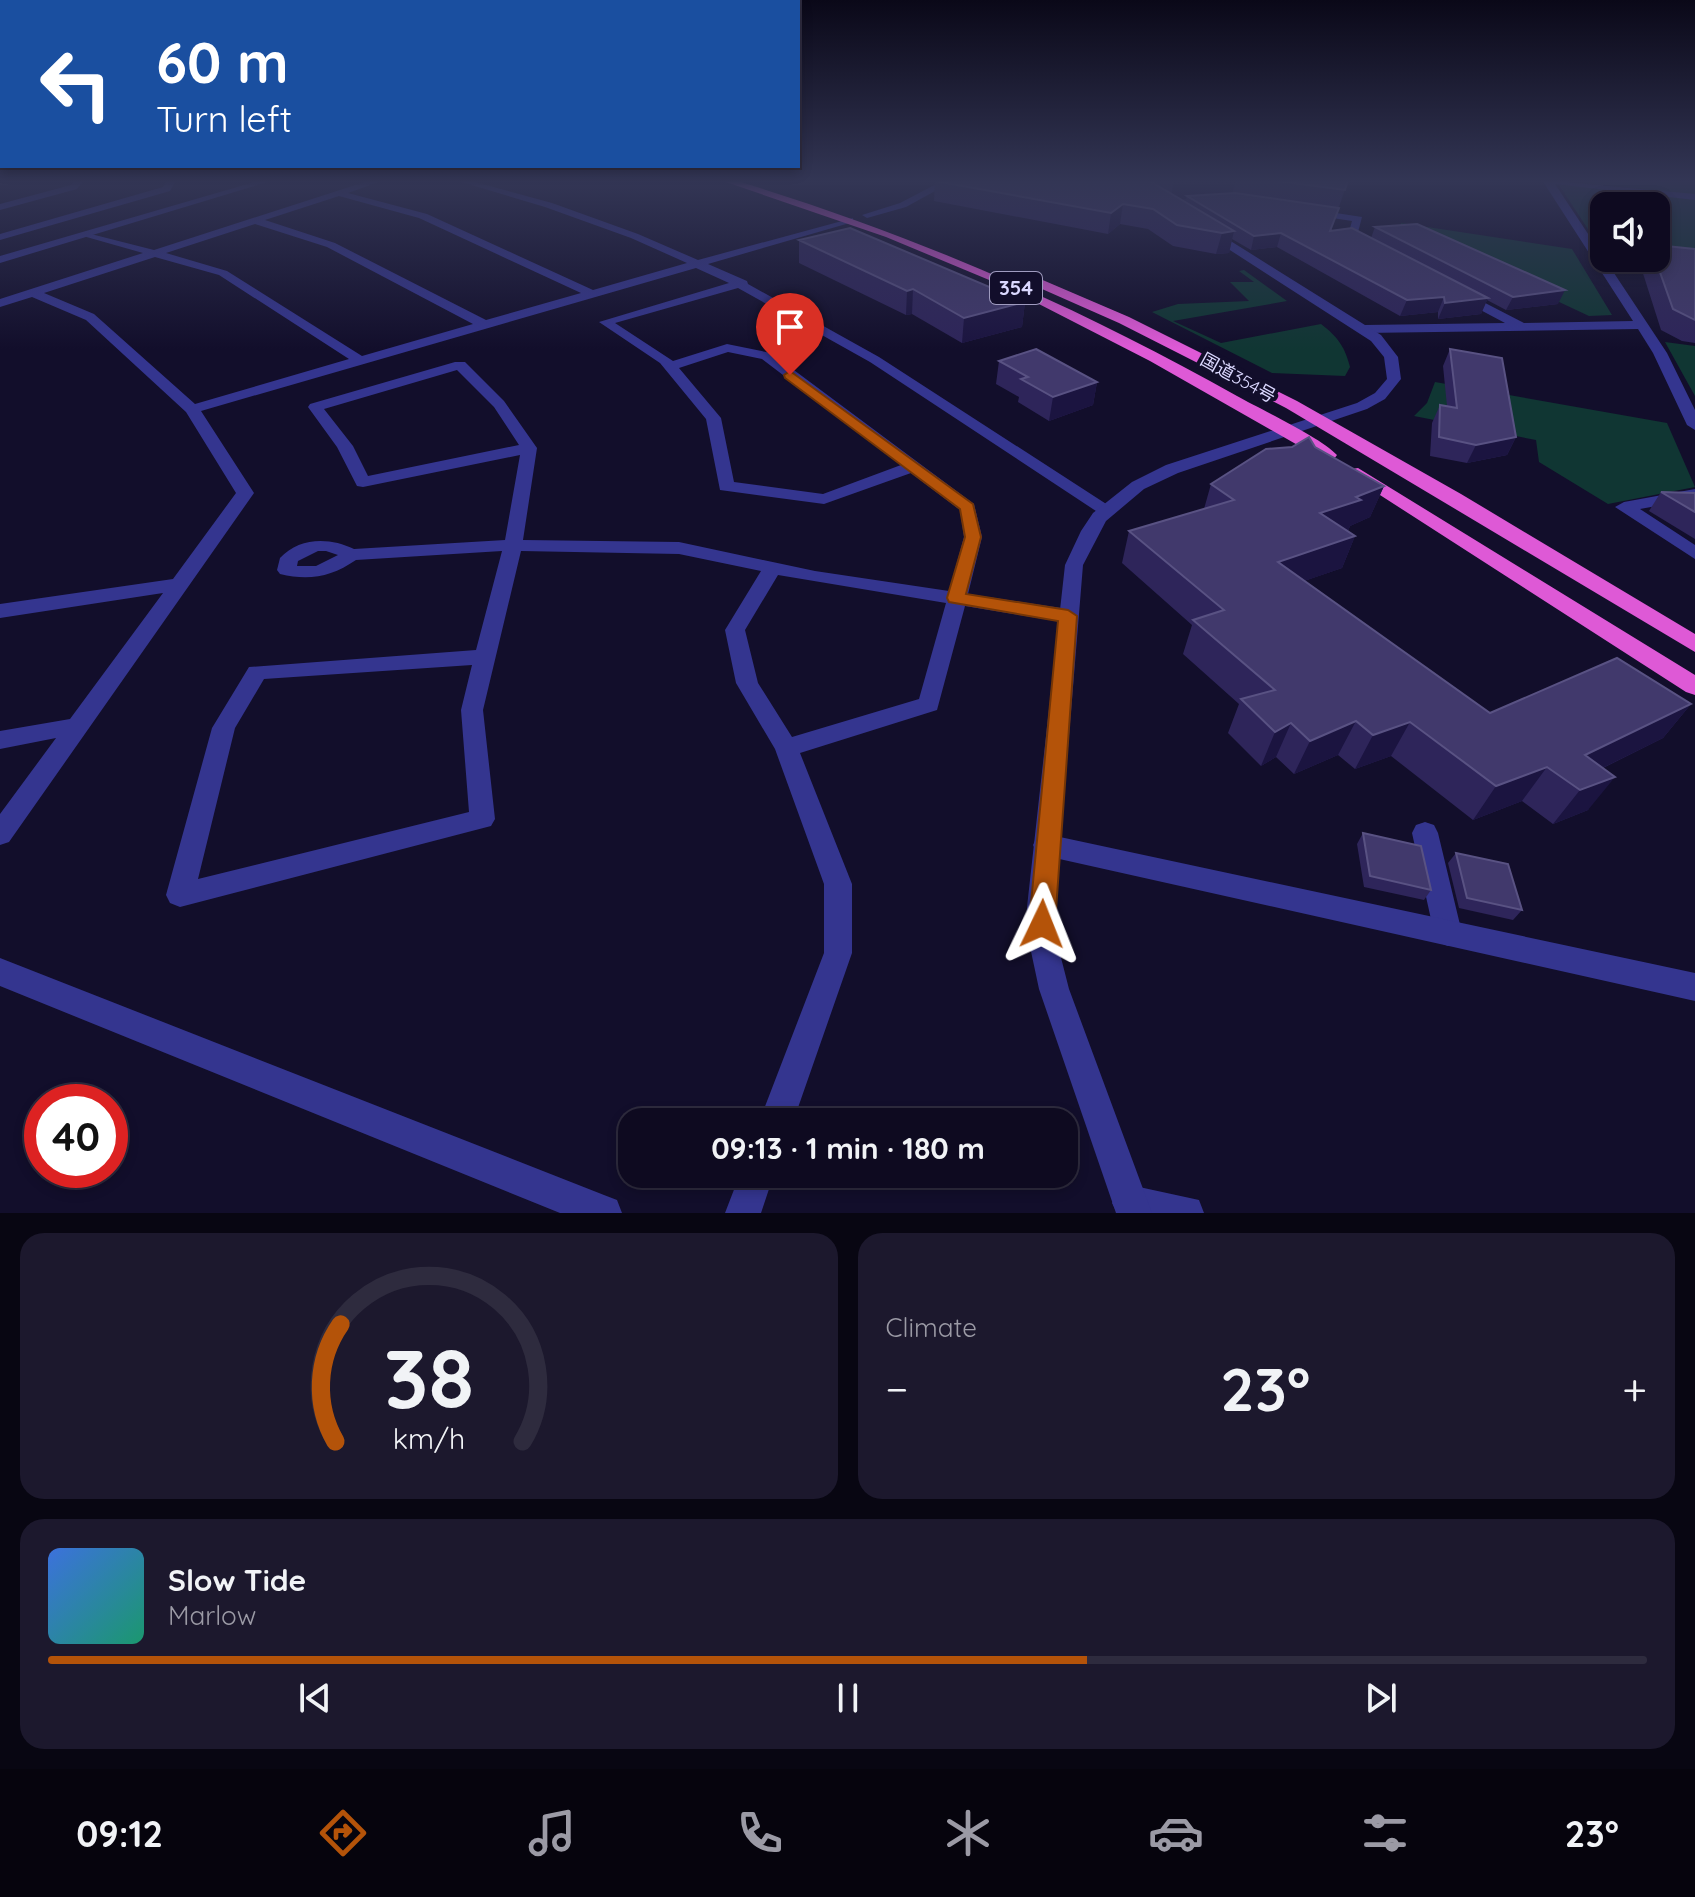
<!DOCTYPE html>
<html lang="en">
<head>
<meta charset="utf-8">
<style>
	:root { --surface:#0e0a20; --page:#1c182d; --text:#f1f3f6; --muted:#9b9aa5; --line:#2e2b3e; --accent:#b45309 }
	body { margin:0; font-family:Quicksand,"Noto Sans JP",sans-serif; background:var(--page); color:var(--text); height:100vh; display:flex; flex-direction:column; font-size:30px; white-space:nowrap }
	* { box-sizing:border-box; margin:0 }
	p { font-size:26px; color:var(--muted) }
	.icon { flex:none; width:44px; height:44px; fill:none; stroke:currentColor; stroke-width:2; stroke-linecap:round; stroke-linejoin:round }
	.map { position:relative; height:1213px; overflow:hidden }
	.sheet { display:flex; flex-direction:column; gap:20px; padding:20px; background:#080612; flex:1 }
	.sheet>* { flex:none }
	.banner { position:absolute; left:0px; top:0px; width:800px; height:168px; box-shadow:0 4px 12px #0003,0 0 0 2px var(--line); background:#1a4fa0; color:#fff; overflow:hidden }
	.controls { position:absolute; left:1590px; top:192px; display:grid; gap:16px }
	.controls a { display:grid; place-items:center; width:80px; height:80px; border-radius:16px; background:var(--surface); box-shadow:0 4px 12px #0003,0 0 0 2px var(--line); font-size:40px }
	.speed { position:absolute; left:24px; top:1084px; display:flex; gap:16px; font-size:40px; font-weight:700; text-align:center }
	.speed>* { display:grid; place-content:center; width:104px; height:104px; border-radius:50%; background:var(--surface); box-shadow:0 4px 12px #0003,0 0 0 2px var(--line); line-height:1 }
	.speed .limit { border:12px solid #d22; background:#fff; color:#111 }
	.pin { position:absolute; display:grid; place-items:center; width:68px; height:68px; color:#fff; margin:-82px -34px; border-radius:50% 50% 50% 0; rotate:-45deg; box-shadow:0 0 8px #0007 }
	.pin .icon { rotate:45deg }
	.me { position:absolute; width:88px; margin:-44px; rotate:2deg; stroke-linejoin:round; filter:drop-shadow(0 0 6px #0008) }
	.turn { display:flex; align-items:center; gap:28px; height:168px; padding:0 24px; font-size:36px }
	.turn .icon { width:104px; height:104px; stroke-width:2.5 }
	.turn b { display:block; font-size:56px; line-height:68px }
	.big { font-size:60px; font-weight:700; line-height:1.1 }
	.sheet .tile { flex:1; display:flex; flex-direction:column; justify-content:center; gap:12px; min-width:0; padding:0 28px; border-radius:24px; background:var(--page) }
	.sheet .dial { align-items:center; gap:0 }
	.dial svg { height:208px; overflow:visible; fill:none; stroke:var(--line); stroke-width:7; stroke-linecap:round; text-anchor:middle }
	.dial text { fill:var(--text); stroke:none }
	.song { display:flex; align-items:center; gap:24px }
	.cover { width:96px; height:96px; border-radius:12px; background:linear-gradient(135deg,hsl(220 70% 55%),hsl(160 70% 35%)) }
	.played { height:8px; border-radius:4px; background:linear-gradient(90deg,var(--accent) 65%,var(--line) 65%) }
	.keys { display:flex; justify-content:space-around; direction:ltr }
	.heat { display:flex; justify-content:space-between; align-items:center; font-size:44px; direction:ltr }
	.sheet .tiles { flex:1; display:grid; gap:20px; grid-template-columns:1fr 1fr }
	.tile:last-child { grid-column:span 2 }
	.trip { position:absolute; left:618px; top:1108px; width:460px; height:80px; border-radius:24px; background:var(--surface); box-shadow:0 4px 12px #0003,0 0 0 2px var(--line); font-weight:700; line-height:80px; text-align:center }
	.tabs { display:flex; height:128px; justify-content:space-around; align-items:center; background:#06040d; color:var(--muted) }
	.tabs .icon { width:56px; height:56px }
	.tabs .on { color:var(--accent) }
	.tabs b { font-size:36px; color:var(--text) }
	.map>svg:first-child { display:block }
	.green { fill:#103633 }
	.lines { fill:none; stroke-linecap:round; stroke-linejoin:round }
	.service { fill:#34358f; fill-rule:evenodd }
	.minor { fill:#34358f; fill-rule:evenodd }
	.tertiary { fill:#34358f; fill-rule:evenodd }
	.trunk { fill:#de59d6; fill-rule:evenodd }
	.wall { fill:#2e255a }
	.shaded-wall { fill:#1b1440 }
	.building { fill:#41396c; stroke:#595283; stroke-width:2 }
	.route { fill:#b45309; stroke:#753606; stroke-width:2 }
	.labels { text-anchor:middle; stroke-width:8; stroke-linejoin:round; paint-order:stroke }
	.far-street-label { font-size:18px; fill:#dbd8ff; stroke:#120e2b }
	.shield { fill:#120e2b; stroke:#9f9bbf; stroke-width:2 }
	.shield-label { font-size:20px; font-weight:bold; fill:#dbd8ff }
</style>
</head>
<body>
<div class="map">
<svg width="1695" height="1213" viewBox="0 0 1695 1213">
	<rect width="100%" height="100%" fill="#120e2b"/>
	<path class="green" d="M1558,180L1695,182V195L1560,180Z
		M1565,184L1695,199V266L1642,258H1656V206H1604L1603,252L1559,185Z
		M1401,223L1572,249L1612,315L1589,316L1400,227Z
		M1244,270L1287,301L1173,321L1221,343L1321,324C1338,337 1345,347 1350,367L1345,376L1272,373L1152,312L1178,304L1249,301L1230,282H1254L1239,271Z
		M1665,342L1695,346V396Z
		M1435,382L1667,423L1695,487L1608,504L1539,462L1536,440L1414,416L1427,403Z"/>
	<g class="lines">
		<path class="service" d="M1695,489V499L1640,509L1695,545V559L1615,507L1624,502Z
			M1425,822L1434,825L1438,833L1462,933L1458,942L1448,946L1438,942L1434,933L1412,833L1416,825Z"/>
		<path class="minor" d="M75,180H84L77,189L0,210V204L71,185Z
			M167,180H176L170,191L0,240V234L163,187Z
			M371,180H384L348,193L427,214L593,290L687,263L631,238L545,207L455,180H468L552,203L638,234L698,260L853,218V222L708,264L747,281L748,284L879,357L1114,509L1111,513H1099L870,362L738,288L615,323L673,361L727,344L771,353L974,504L982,537L968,594L1068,609L1078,616L1068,623L965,606L937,710L800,753L852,884V953L793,1122H759L824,953V884L775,749L736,683L725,630L761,571L679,554L521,551L483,710L495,819L491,826L180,907L170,903L166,895L212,728L249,667L476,650L502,551L356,560C331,577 309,581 280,574L277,570L280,558C299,537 330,537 354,549L505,540L520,455L363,487L357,486L337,447L308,407L310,404L455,362H465L504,401L537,448L523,540L679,542L815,571L949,591L964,537L960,510L911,473L824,504L720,490L706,419L660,363L599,322L729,283L696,268L201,411L254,493L9,842L0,845V814L56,738L0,749V731L70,719L163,593L0,618V604L173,579L236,493L186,412L86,320L32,297L0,307V299L143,253L83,236V232L154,250ZM339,196L419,218L581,293L486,320L335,243L265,220ZM255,224L327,247L473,324L362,356L227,271L166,253ZM155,257L219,275L349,359L195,404L94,314L44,293ZM728,352L762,359L901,465L823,494L734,482L721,418L679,368ZM457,370L494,407L519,445L368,476L353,446L324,409ZM326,551L338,555L316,566H297L298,561L318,551ZM778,575L946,603L919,699L792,737L758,683L745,630ZM472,665L461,710L469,812L198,879L235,728L264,679Z
			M944,180H955L906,207L867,218L862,215L900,203Z
			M1542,180L1695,194V200L1555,184L1667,353L1695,410V430L1687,425L1653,353L1638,329L1364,333L1358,329L1364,325L1505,323L1456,297L1454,294L1460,290L1524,323L1633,321Z
			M1310,209L1362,217L1357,236L1373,246L1364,248L1347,239L1352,221L1306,214V210Z
			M1046,834L1695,973V1001L1046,856L1037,853L1033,845L1037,837Z
			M0,958L604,1195L617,1200L622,1213H560L0,986Z
			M740,1174H774L761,1213H725Z
			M1130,1185L1199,1200L1204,1213H1117L1112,1203L1118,1191Z"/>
		<path class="tertiary" d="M261,180H274L0,263V256Z
			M1205,230H1213L1381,335L1398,357L1401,379L1385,399L1367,409L1178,473L1144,489L1106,521L1083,565L1055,907L1057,942L1069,989L1152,1213H1116L1039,989L1029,942L1027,907L1065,565L1081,531L1093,513L1132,482L1166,465L1357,403L1375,393L1387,379L1384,357L1371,341L1205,234Z"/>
		<path class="trunk" d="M720,180H734C913,234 1075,305 1237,396C1260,409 1322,438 1337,455L1334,459H1322L1150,361L1006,287L886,237Z
			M1038,278L1129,317L1297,401L1461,494L1695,634V652L1286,408L1119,323L1033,285V279Z
			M1358,468L1695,675V695L1686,692L1352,477L1349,473L1352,469Z"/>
	</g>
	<path class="wall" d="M938,180H1348L1331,231L1371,238L1375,227L1558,304L1506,310L1487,300L1481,314L1438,319V312L1400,316L1277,247L1251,250L1232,239L1229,253L1216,254L1173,246L1148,229L1120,224L1108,234L934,201L935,181Z
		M799,240L1025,302L1022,327L962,343L912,314L906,315L799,263Z
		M1695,249V343L1682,341L1661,330L1640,264L1644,258H1656Z
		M1450,349L1516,437L1507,455L1467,463L1430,456L1432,423L1440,405L1447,406L1443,366Z
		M999,361L1097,382L1093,405L1049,421L1018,402L1019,397L996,384Z
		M1315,447L1384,486L1370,517L1350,526L1348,531L1355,536L1342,568L1304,581L1490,713L1691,704L1663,738L1603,768L1588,810L1553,824L1522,801L1473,820L1391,756L1355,769L1338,755L1294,774L1276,757L1261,766L1228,733L1239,704L1183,654L1192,625L1122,563L1129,531L1204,509L1211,484Z
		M1661,492L1695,493V539L1649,511Z
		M1363,833L1431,890L1424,900L1364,887L1357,844Z
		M1456,853L1522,910L1513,920L1459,908L1448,863Z"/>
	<path class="shaded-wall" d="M1191,180H1236L1232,194L1187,196L1186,199L1170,201L1174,181Z
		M1123,204L1120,224L1108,234L1111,213Z
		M1234,231L1229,253L1216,254L1222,233Z
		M1281,233L1277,247L1251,250L1254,236Z
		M913,289L912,314L906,315L907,291Z
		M1565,290L1558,304L1506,310L1513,297Z
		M1444,297L1438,312L1400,316L1407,300Z
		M1488,298L1481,314L1438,319L1445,303Z
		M1025,302L1022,327L962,343L964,318Z
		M1097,382L1093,405L1049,421L1053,397Z
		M1516,437L1507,455L1467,463L1476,445Z
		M1384,486L1370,517L1350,526L1348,531L1320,513Z
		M1355,536L1342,568L1266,594L1278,562Z
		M1691,704L1663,738L1570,784L1585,755Z
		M1356,721L1338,755L1294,774L1310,741Z
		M1410,722L1391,756L1355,769L1373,735Z
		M1291,723L1276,757L1261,766L1275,732Z
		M1547,767L1522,801L1473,820L1496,786Z
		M1615,777L1588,810L1553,824L1580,790Z"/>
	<path class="building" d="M938,180H1148L1234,231L1222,233L1177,225L1153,209L1123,204L1111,213L935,181Z
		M1270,180H1348L1345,190Z
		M1235,193L1339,208L1330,231L1352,228L1488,298L1445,303L1444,297L1407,300L1281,233L1254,236L1187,196Z
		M1417,224L1565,290L1513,297L1375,227Z
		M850,228L1025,302L964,318L913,289L907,291L799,240Z
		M1656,245L1695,249V320L1673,309L1655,258Z
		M1036,349L1097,382L1053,397L1021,379L1028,377L999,361Z
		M1450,349L1502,358L1516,437L1476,445L1439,437L1440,405L1457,408Z
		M1309,437L1315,447L1384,486L1356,497L1361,500L1320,513L1355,536L1278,562L1490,713L1617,658L1691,704L1585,755L1615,777L1580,790L1547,767L1496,786L1410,722L1373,735L1356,721L1310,741L1291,723L1275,732L1241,699L1275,690L1193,620L1224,610L1129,531L1234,500L1211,484L1266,449L1292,447Z
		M1661,492L1695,493V512Z
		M1363,833L1421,846L1431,890L1370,876Z
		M1456,853L1508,864L1522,910L1467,898Z"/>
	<linearGradient id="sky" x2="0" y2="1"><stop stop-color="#0a0818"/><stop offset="0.52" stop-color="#333655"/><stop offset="1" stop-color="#333655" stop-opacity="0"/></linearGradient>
	<rect width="1695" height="349" fill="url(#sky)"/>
	<path class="route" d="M790,371L973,504L981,537L966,594L1068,610L1077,616L1055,924L1051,932L1042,936L1033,932L1029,924L1058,621L949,602L947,598L965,537L960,509L785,378L784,375Z"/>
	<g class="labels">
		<g class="far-street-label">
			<text transform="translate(1238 378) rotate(29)" y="6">国道354号</text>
		</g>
		<rect class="shield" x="990" y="272" width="52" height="32" rx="6"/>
		<g class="shield-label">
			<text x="1016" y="295">354</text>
		</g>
	</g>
</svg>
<div class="controls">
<a><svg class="icon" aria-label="sound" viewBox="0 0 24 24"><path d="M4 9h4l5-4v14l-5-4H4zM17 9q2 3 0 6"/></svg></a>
</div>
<div class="speed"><div class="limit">40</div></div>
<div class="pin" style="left:790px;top:375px;background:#d93025"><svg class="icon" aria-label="arrive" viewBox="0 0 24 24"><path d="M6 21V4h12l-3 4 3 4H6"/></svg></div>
<svg class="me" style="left:1042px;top:924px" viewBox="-20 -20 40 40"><path d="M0-17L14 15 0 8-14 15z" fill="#b45309" stroke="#fff" stroke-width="4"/></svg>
<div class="trip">09:13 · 1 min · 180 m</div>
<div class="banner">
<div class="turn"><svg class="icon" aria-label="left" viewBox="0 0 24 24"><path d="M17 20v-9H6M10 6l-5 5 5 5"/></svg><div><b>60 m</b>Turn left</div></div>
</div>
</div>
<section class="sheet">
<div class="tiles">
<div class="tile dial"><svg viewBox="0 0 100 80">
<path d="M14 69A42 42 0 1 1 86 69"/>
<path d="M14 69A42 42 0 0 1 16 24" stroke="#b45309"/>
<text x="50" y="56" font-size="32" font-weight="700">38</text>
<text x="50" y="72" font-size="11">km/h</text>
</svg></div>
<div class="tile"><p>Climate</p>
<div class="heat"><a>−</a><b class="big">23°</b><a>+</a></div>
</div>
<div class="tile">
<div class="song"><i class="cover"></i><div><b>Slow Tide</b><p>Marlow</p></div></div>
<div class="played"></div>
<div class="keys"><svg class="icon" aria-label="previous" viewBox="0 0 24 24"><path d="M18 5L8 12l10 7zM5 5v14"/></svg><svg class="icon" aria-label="pause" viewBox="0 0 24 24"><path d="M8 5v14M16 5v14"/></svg><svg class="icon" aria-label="next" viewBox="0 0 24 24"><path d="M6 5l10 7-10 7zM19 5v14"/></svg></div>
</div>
</div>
</section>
<nav class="tabs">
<b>09:12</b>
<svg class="icon on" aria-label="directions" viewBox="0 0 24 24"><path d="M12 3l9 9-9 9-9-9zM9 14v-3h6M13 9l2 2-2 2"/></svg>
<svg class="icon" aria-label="music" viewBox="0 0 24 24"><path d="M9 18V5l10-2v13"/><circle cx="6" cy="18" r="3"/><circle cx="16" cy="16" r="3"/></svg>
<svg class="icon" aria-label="phone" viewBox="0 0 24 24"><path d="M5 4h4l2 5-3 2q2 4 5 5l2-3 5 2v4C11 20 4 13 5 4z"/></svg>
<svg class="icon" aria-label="climate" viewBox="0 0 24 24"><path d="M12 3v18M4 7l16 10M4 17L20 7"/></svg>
<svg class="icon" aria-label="car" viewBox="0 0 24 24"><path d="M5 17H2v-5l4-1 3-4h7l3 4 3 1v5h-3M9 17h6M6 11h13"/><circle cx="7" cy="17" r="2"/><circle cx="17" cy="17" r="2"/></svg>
<svg class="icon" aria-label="filters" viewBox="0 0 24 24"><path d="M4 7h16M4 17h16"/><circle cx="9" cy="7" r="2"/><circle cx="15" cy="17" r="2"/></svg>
<b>23°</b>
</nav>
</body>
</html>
